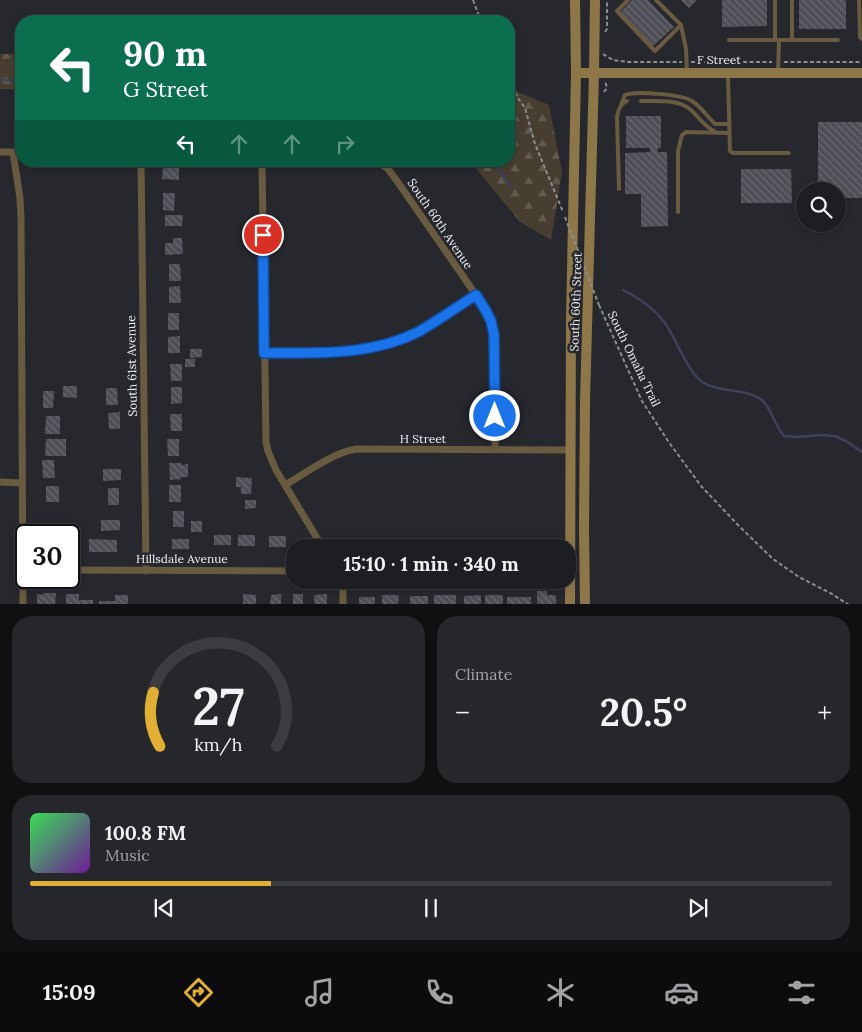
<!DOCTYPE html>
<html lang="en">
<head>
<meta charset="utf-8">
<style>
	:root { --surface:#1d1e22; --page:#25272a; --text:#f1f3f6; --muted:#a0a2a5; --line:#3b3c40; --accent:#e1af34 }
	body { margin:0; font-family:Lora,serif; background:var(--page); color:var(--text); height:100vh; display:flex; flex-direction:column; font-size:19px; white-space:nowrap }
	* { box-sizing:border-box; margin:0 }
	p { font-size:16px; color:var(--muted) }
	.icon { flex:none; width:28px; height:28px; fill:none; stroke:currentColor; stroke-width:2; stroke-linecap:round; stroke-linejoin:round }
	.map { position:relative; height:604px; overflow:hidden }
	.sheet { display:flex; flex-direction:column; gap:12px; padding:12px; background:#101013; flex:1 }
	.sheet>* { flex:none }
	.guide { position:absolute; left:15px; top:15px; width:500px; height:152px; border-radius:20px; box-shadow:0 2px 8px #0003,0 0 0 1px var(--line); background:#0b6e4f; color:#fff; overflow:hidden }
	.buttons { position:absolute; left:796px; top:182px; display:grid; gap:10px }
	.buttons a { display:grid; place-items:center; width:50px; height:50px; border-radius:50%; background:var(--surface); box-shadow:0 2px 8px #0003,0 0 0 1px var(--line); font-size:25px }
	.speed { position:absolute; left:15px; top:524px; display:flex; gap:10px; font-size:25px; font-weight:700; text-align:center }
	.speed>* { display:grid; place-content:center; width:65px; height:65px; border-radius:50%; background:var(--surface); box-shadow:0 2px 8px #0003,0 0 0 1px var(--line); line-height:1 }
	.speed .limit { border:2px solid #111; border-radius:8px; background:#fff; color:#111 }
	.pin { position:absolute; display:grid; place-items:center; width:42px; height:42px; color:#fff; margin:-21px; border:2px solid #fff; border-radius:50%; box-shadow:0 1px 5px #0007 }
	.me { position:absolute; width:55px; margin:-28px; rotate:0deg; stroke-linejoin:round; filter:drop-shadow(0 0 4px #0008) }
	.turn { display:flex; align-items:center; gap:18px; height:105px; padding:0 25px; font-size:22px }
	.turn .icon { width:65px; height:65px; stroke-width:2.5 }
	.turn b { display:block; font-size:35px; line-height:42px }
	.lanes { display:flex; align-items:center; height:48px; padding:0 25px; background:#0003; justify-content:center; gap:25px; direction:ltr }
	.lanes .off { opacity:.35 }
	.big { font-size:38px; font-weight:700; line-height:1.1 }
	.sheet .widget { flex:1; display:flex; flex-direction:column; justify-content:center; gap:8px; min-width:0; padding:0 18px; border-radius:20px; background:var(--page) }
	.sheet .dial { align-items:center; gap:0 }
	.dial svg { height:130px; overflow:visible; fill:none; stroke:var(--line); stroke-width:7; stroke-linecap:round; text-anchor:middle }
	.dial text { fill:var(--text); stroke:none }
	.song { display:flex; align-items:center; gap:15px }
	.cover { width:60px; height:60px; border-radius:8px; background:linear-gradient(135deg,hsl(130 70% 55%),hsl(280 70% 35%)) }
	.played { height:5px; border-radius:2px; background:linear-gradient(90deg,var(--accent) 30%,var(--line) 30%) }
	.keys { display:flex; justify-content:space-around; direction:ltr }
	.heat { display:flex; justify-content:space-between; align-items:center; font-size:28px; direction:ltr }
	.sheet .tiles { flex:1; display:grid; gap:12px; grid-template-columns:1fr 1fr }
	.widget:last-child { grid-column:span 2 }
	.trip { position:absolute; left:286px; top:539px; width:290px; height:50px; border-radius:20px; background:var(--surface); box-shadow:0 2px 8px #0003,0 0 0 1px var(--line); font-weight:700; line-height:50px; text-align:center }
	.dock { display:flex; height:80px; justify-content:space-around; align-items:center; background:#0c0c0e; color:var(--muted) }
	.dock .icon { width:35px; height:35px }
	.dock .active { color:var(--accent) }
	.dock b { font-size:22px; color:var(--text) }
	.map>svg:first-child { display:block }
	.forest { fill:url(#forest-firs) }
	.lines { fill:none; stroke-linecap:round; stroke-linejoin:round }
	.stream { stroke:#3e4159; stroke-width:2.5 }
	.building { fill:url(#building-back-hatch) }
	.path { stroke:#8b8c91; stroke-width:2; stroke-dasharray:4 2.5; stroke-linecap:butt }
	.service { stroke:#695b3f; stroke-width:4 }
	.minor { stroke:#695b3f; stroke-width:7 }
	.secondary { stroke:#8d7749; stroke-width:10 }
	.path-bridge { stroke:#8b8c91; stroke-width:2; stroke-dasharray:4 2.5; stroke-linecap:butt }
	.route-casing { stroke:#114b97; stroke-width:12 }
	.route { stroke:#1a73e8; stroke-width:9 }
	.labels { text-anchor:middle; stroke-width:5; stroke-linejoin:round; paint-order:stroke }
	.street-label { font-size:12px; fill:#edeef2; stroke:#27282e }
</style>
</head>
<body>
<div class="map">
<svg width="862" height="605" viewBox="0 0 862 605">
	<defs>
		<pattern id="forest-firs" width="22" height="20" patternUnits="userSpaceOnUse" patternTransform="scale(1.25)"><rect width="22" height="20" fill="#463f31"/><path d="M5 1l3.5 6h-7zM16 11l3.5 6h-7z" fill="#615b4f"/></pattern>
		<pattern id="building-back-hatch" width="6" height="6" patternUnits="userSpaceOnUse" patternTransform="scale(1.25)"><rect width="6" height="6" fill="#4e4f56"/><path d="M-1 5l2 2M0 0l6 6M5-1l2 2" fill="none" stroke="#68696f"/></pattern>
	</defs>
	<rect width="100%" height="100%" fill="#27282e"/>
	<path class="forest" d="M0,54H21V89H0Z
		M509,88L549,105L562,172L551,240L520,222L470,161H509Z"/>
	<g class="lines">
		<path class="stream" d="M0,80L21,81
			M497,161L500,171L510,187
			M623,290C640,299 654,308 665,323C676,338 688,374 704,383C719,393 747,388 762,400C771,408 775,426 784,436L797,437L821,435L835,436L846,441L862,452"/>
	</g>
	<path class="building" d="M632,0H648L674,27L653,46L620,12Z
		M681,0H697L689,8Z
		M722,0H767V26L722,27Z
		M799,0H846V29H799Z
		M626,116H661V148H658V152H667L668,226L641,227V194H625V153L650,152V148H626Z
		M818,122H862V198H838V191H818Z
		M163,168H179V180L162,179Z
		M741,169H791L792,203H741Z
		M163,193H175L174,211L163,210Z
		M165,215H183L182,226H165Z
		M173,238H182L183,254L165,255V243H173Z
		M169,264H180L181,281H169Z
		M180,286L181,303H169V287Z
		M168,313H179V330H168Z
		M180,336V353H168V337Z
		M190,349H202V357L190,358Z
		M185,359H195V367H185Z
		M170,364H182V381H171Z
		M63,386H77V398L63,397Z
		M171,387H182V403L171,404Z
		M106,388H117L118,405H106Z
		M43,391H54L53,408H43Z
		M120,412V429H109L108,413Z
		M170,414H182V431H171Z
		M46,416H60V434H45Z
		M46,439H66V456H45Z
		M167,439H179V456H168Z
		M42,460H54L55,478H43Z
		M169,463H181V465L188,464V477H181V479L170,480Z
		M103,469H121V480L103,481Z
		M236,477L252,478L251,494H241V487H236Z
		M169,485H181V502H169Z
		M46,486H59V502H46Z
		M108,488H119V505H108Z
		M245,500H256V508L245,509Z
		M173,511H184V527H173Z
		M101,520H120V530L101,531Z
		M191,521H202V532H191Z
		M214,535H231V545H214Z
		M238,535H255V546H238Z
		M269,536H286V547H269Z
		M69,537H76L77,546H69Z
		M89,539L117,540V552H89Z
		M172,539H189V549H172Z
		M537,591H547V595H556V605H537Z
		M43,593H56L55,605H37V594L43,595Z
		M66,594H79V600H93V605H66Z
		M243,594L256,595V605H243Z
		M281,594V605H270L271,595Z
		M293,594H303V605H293Z
		M327,594V605H315L314,595Z
		M115,595H128V605H99V601H115Z
		M382,595H399L398,605H382Z
		M434,595H456V605H434Z
		M481,595V605H464V596Z
		M485,595H503V605H485Z
		M410,596H428V605H410Z
		M359,597H375V605H359Z
		M507,597H531V605H507Z"/>
	<g class="lines">
		<path class="path" d="M473,0L481,21
			M605,32L607,29V0
			M603,54L613,60L628,62H682
			M691,62H772
			M784,62H862
			M509,81L515,94L525,108L535,144L563,212
			M604,92L607,88L605,81
			M599,305L642,401L668,441L701,486L739,526L773,559L799,577L832,594L849,605"/>
		<path class="service" d="M628,0L617,11L655,51L681,25
			M656,0L681,25L686,49L687,73
			M775,0V40
			M792,0V40
			M859,0L860,37L862,39
			M729,40H838
			M778,73L779,40
			M728,75L730,151L733,153H789
			M641,101C657,101 679,99 691,110C699,117 704,126 714,131
			M621,105L625,95C636,91 681,94 692,101C701,107 707,116 715,124H729
			M619,189L617,117C618,110 620,104 627,101
			M678,212V151L682,135L686,132L729,133"/>
		<path class="minor" d="M0,152H21
			M13,152L20,198L21,218L23,605
			M141,161L146,571
			M262,161L266,442L268,451L276,470L323,548
			M377,161L388,169L397,181L476,295C488,315 493,325 495,348V450
			M264,353C317,353 371,356 420,331C439,321 457,307 476,295
			M0,482L22,483
			M285,485C306,473 332,453 356,449L571,450
			M69,570L295,571
			M342,580L343,582V605"/>
		<path class="secondary" d="M576,73H862
			M570,605L571,320L576,73L575,0
			M585,605L584,529L585,401L594,73L595,0"/>
		<path class="path-bridge" d="M565,217L599,305"/>
	</g>
	<g class="lines">
		<g class="route-casing">
			<path id="route" d="M263,235L264,353C317,353 372,356 420,331C439,320 457,307 476,295L486,311L491,321L494,335L495,416"/>
		</g>
		<use href="#route" class="route"/>
	</g>
	<g class="labels">
		<g class="street-label">
			<text x="719" y="64">F Street</text>
			<text transform="translate(440 224) rotate(56)" y="4">South 60th Avenue</text>
			<text transform="translate(576 302) rotate(-88)" y="4">South 60th Street</text>
			<text transform="translate(634 359) rotate(64)" y="4">South Omaha Trail</text>
			<text transform="translate(132 366) rotate(-91)" y="4">South 61st Avenue</text>
			<text x="423" y="443">H Street</text>
			<text x="182" y="563">Hillsdale Avenue</text>
		</g>
	</g>
</svg>
<div class="buttons">
<a><svg class="icon" aria-label="search" viewBox="0 0 24 24"><circle cx="10" cy="10" r="6"/><path d="M15 15l6 6"/></svg></a>
</div>
<div class="speed"><div class="limit">30</div></div>
<div class="pin" style="left:263px;top:235px;background:#d93025"><svg class="icon" aria-label="arrive" viewBox="0 0 24 24"><path d="M6 21V4h12l-3 4 3 4H6"/></svg></div>
<svg class="me" style="left:495px;top:416px" viewBox="-20 -20 40 40"><circle r="17" fill="#1a73e8" stroke="#fff" stroke-width="3"/><path d="M0-11L8 9 0 5-8 9z" fill="#fff"/></svg>
<div class="trip">15:10 · 1 min · 340 m</div>
<div class="guide">
<div class="turn"><svg class="icon" aria-label="left" viewBox="0 0 24 24"><path d="M17 20v-9H6M10 6l-5 5 5 5"/></svg><div><b>90 m</b>G Street</div></div>
<div class="lanes"><svg class="icon" aria-label="left" viewBox="0 0 24 24"><path d="M17 20v-9H6M10 6l-5 5 5 5"/></svg><svg class="icon off" aria-label="ahead" viewBox="0 0 24 24"><path d="M12 20V5M6 11l6-6 6 6"/></svg><svg class="icon off" aria-label="ahead" viewBox="0 0 24 24"><path d="M12 20V5M6 11l6-6 6 6"/></svg><svg class="icon off" aria-label="right" viewBox="0 0 24 24"><path d="M7 20v-9h11M14 6l5 5-5 5"/></svg></div>
</div>
</div>
<section class="sheet">
<div class="tiles">
<div class="widget dial"><svg viewBox="0 0 100 80">
<path d="M14 69A42 42 0 1 1 86 69"/>
<path d="M14 69A42 42 0 0 1 10 36" stroke="#e1af34"/>
<text x="50" y="56" font-size="32" font-weight="700">27</text>
<text x="50" y="72" font-size="11">km/h</text>
</svg></div>
<div class="widget"><p>Climate</p>
<div class="heat"><a>−</a><b class="big">20.5°</b><a>+</a></div>
</div>
<div class="widget">
<div class="song"><i class="cover"></i><div><b>100.8 FM</b><p>Music</p></div></div>
<div class="played"></div>
<div class="keys"><svg class="icon" aria-label="previous" viewBox="0 0 24 24"><path d="M18 5L8 12l10 7zM5 5v14"/></svg><svg class="icon" aria-label="pause" viewBox="0 0 24 24"><path d="M8 5v14M16 5v14"/></svg><svg class="icon" aria-label="next" viewBox="0 0 24 24"><path d="M6 5l10 7-10 7zM19 5v14"/></svg></div>
</div>
</div>
</section>
<nav class="dock">
<b>15:09</b>
<svg class="icon active" aria-label="directions" viewBox="0 0 24 24"><path d="M12 3l9 9-9 9-9-9zM9 14v-3h6M13 9l2 2-2 2"/></svg>
<svg class="icon" aria-label="music" viewBox="0 0 24 24"><path d="M9 18V5l10-2v13"/><circle cx="6" cy="18" r="3"/><circle cx="16" cy="16" r="3"/></svg>
<svg class="icon" aria-label="phone" viewBox="0 0 24 24"><path d="M5 4h4l2 5-3 2q2 4 5 5l2-3 5 2v4C11 20 4 13 5 4z"/></svg>
<svg class="icon" aria-label="climate" viewBox="0 0 24 24"><path d="M12 3v18M4 7l16 10M4 17L20 7"/></svg>
<svg class="icon" aria-label="car" viewBox="0 0 24 24"><path d="M5 17H2v-5l4-1 3-4h7l3 4 3 1v5h-3M9 17h6M6 11h13"/><circle cx="7" cy="17" r="2"/><circle cx="17" cy="17" r="2"/></svg>
<svg class="icon" aria-label="filters" viewBox="0 0 24 24"><path d="M4 7h16M4 17h16"/><circle cx="9" cy="7" r="2"/><circle cx="15" cy="17" r="2"/></svg>
</nav>
</body>
</html>
